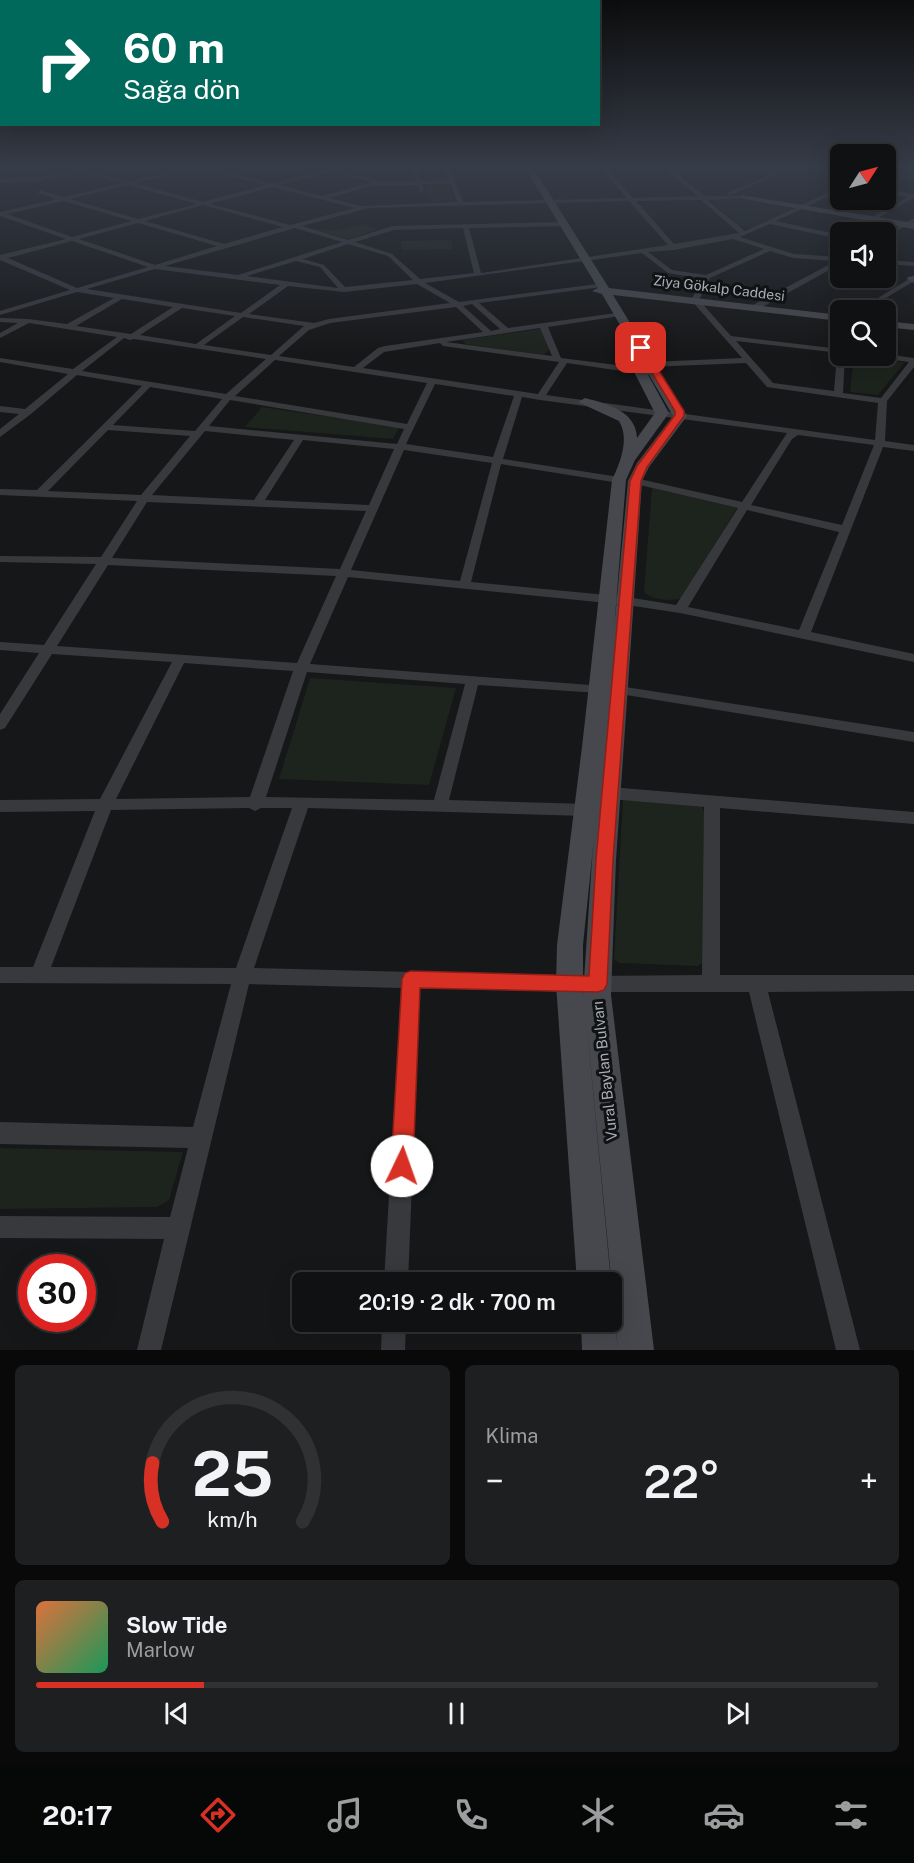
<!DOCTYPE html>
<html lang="tr">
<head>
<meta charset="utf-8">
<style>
	:root { --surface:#101112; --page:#1e1f20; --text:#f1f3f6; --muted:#9c9d9f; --line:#303132; --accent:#d93025 }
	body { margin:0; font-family:"Public Sans",sans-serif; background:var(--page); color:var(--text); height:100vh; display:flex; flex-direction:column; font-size:22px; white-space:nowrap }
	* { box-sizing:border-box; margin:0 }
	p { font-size:20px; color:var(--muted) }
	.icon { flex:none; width:33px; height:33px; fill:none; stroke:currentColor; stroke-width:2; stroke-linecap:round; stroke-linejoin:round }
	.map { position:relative; height:1350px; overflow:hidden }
	.sheet { display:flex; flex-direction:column; gap:15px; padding:15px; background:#09090a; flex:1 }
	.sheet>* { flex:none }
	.banner { position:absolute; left:0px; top:0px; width:600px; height:126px; box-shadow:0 6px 24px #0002,0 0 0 2px var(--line); background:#00695c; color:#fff; overflow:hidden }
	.needle { width:39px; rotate:54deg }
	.tools { position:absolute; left:830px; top:144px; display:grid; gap:12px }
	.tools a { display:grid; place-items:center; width:66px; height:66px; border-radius:9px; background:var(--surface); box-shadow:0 6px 24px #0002,0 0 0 2px var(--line); font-size:30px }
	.speed { position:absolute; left:18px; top:1254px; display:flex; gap:12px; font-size:30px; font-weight:700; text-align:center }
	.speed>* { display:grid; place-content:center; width:78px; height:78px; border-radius:50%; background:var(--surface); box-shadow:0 6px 24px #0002,0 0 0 2px var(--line); line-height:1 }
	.speed .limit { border:9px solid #d22; background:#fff; color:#111 }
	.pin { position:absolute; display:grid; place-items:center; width:51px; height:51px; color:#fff; margin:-26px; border-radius:12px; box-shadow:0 3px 9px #0006 }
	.me { position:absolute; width:66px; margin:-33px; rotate:3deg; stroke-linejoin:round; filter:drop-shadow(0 0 4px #0008) }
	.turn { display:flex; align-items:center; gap:21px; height:126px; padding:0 24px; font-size:27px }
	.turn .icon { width:78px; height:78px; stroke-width:2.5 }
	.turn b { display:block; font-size:42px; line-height:51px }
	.big { font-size:45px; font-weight:600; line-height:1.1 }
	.sheet .widget { flex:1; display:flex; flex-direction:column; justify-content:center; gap:9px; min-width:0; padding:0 21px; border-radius:9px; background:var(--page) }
	.sheet .dial { align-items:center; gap:0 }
	.dial svg { height:156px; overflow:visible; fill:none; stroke:var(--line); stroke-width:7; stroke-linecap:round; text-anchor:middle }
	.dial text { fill:var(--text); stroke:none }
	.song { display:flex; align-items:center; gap:18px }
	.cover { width:72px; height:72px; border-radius:9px; background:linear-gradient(135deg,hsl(20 70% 55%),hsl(150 70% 35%)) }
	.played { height:6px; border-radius:3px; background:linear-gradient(90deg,var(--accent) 20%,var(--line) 20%) }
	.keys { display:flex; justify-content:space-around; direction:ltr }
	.heat { display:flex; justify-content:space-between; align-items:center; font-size:33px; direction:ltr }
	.sheet .tiles { flex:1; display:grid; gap:15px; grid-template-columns:1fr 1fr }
	.widget:last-child { grid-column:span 2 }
	.trip { position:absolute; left:292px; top:1272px; width:330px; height:60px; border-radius:9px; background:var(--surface); box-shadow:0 6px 24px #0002,0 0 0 2px var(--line); font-weight:600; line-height:60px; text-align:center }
	.tab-bar { display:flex; height:96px; justify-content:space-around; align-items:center; background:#060707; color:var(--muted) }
	.tab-bar .icon { width:42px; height:42px }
	.tab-bar .active { color:var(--accent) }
	.tab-bar b { font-size:27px; color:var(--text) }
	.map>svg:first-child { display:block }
	.green { fill:#1d231d }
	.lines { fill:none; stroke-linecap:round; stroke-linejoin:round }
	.street { fill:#38393d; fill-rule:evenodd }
	.secondary { fill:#46484d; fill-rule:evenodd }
	.route { fill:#d93025; stroke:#8d1f18; stroke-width:1.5 }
	.labels { text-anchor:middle; stroke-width:6; stroke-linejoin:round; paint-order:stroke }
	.far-street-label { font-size:14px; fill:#a9aeb8; stroke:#111213 }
	.street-label { font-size:15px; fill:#a9aeb8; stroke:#111213 }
</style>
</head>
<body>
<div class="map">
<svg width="914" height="1350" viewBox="0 0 914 1350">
	<rect width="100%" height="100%" fill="#161718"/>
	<path class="green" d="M448,184L453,200L430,202L425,185Z
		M741,198L793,208L751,228L739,226L710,199Z
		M361,224L379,229L347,239L307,227L331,231Z
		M451,240L453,249L402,250L401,241Z
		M541,329L549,350L544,355L466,344L462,340Z
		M854,356L902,362L904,363L878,395L850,392Z
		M262,407L399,427L393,439L245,427Z
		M652,488L737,508L681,598C671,602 651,600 644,592Z
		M310,678L456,688L429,785L279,779Z
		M623,799L702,807L704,812L705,961L698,966L619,963L614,959Z
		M0,1148L183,1152L169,1200L157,1207L0,1209Z"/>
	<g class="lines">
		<path class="street" d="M193,166H202L272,184L338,166H347L335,170L376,180L375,182L416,181L412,166H418L421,181L449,180L444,166H450L463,202L627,198L598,166H604L633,198L697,196L662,166H668L674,171L698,166L677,173L704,196H729L727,193L772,174L735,166L777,171L790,166H797L729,196L744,195L746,198L707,200L745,231L840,187V191L776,221L840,235V239L770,224L740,237L794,254L840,257V264L757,310H751V306L836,261L793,258L770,251L710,278L699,300L731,336L840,349V353L736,341L773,383L834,391L837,356L840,354L845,356L843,393L881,398L909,362L880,358L876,356L885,354L914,358V367L887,401L885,441L914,445V451L883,447L811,632L914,654V662L680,613L627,605L348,577L310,664L604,686L606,689L604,692L599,693L478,685L449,800L586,804L592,806L594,810L592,814L586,816L308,808L254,968L574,976L581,978L583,984L581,990L574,992L420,988L408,1282H384L401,988L249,984L161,1350H137L164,1239L0,1238V1216L170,1217L188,1148L0,1144V1122L193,1127L231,984L0,983V967H33L95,811L0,812V800L100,799L172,662L52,654L5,728L0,730V714L39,653L0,650V642L44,645L96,564L0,562V556L101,557L137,501L0,495V489L37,490L142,386L77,375L31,414L0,437V429L19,414L0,412V406L25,409L68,374L0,362V358L73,369L117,337L29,323L0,338V333L18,323L0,322V318L28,319L67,324L114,298L77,292L0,315V311L70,290L0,260V255L66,239L0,216V212L57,199L38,193L40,190L64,197L122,183L81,172L41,181L0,183V179L41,177L90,167L93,169L88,171L128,182ZM198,168L266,185L203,202L135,183ZM330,172L373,182L322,196L279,185ZM422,184H451L457,202L361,206L329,198L371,186L417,185L421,192L424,190ZM128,185L197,204L138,219L70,199ZM272,187L355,208L290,225L210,204ZM701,200L739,233L674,244L636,201ZM64,201L132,221L72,237L7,214ZM629,201L668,245L481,273L469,228L564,226L567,224L564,222L393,226L348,240L302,226L369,208ZM203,205L283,227L224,244L145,221ZM138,223L217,246L155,265L79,239ZM295,228L342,242L238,275L165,266ZM463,228L474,273L420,279L392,254L355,242L394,230ZM733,239L764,249L706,275L672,270L648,252L674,250ZM72,241L148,267L77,288L8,258ZM348,244L388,256L413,280L345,287L324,265L303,259ZM642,253L668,273L703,279L691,300L742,358L651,362L647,365L648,367L746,363L767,387L878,403L875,440L546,395L567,363L656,376L660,373L656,370L561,358L548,327L620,316H623V312L508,328L479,303L602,287L606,285L605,283L459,302L425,283ZM296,261L320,267L338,288L247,276ZM155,269L280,285L241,313L87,289ZM417,284L450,303L329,319L314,323L249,314L288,286L344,292ZM122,299L173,307L131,334L76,326ZM472,304L500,329L491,331L463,306ZM456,307L483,332L385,346L378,348L354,367L279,356L309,330L330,323ZM182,308L235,316L196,344L140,335ZM243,317L304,326L271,355L204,345ZM540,328L552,356L446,342ZM124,338L130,340L134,339L266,359L226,394L82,371ZM440,343L443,346L559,362L538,394L363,368L384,352ZM275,360L427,383L407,424L235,396ZM435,384L514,396L493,457L406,444ZM150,387L222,399L195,431L113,425ZM522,397L540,400L787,433L742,502L635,478L630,481L631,483L738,508L676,605L627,597L471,582L501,464L619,483L624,480L619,477L503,459ZM230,400L404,429L397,444L209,426ZM108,430L190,436L141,495L48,491ZM205,431L294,440L254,500L152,495ZM798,435L874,445L842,525L751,505L792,439ZM303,440L394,449L369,505L265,500ZM404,450L492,463L460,581L351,570ZM147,502L366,511L340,569L112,558ZM747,510L839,532L799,630L688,607ZM108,565L336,576L297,663L57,646ZM184,663L293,671L250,797L116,799ZM307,672L465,684L434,800L266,797ZM249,808L255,811L261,808H292L236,968L51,967L111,810Z
			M885,172L914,176V180L885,176Z
			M885,189L914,194V198L874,220H870V218L908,197L885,193Z
			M914,218V222L885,237V233Z
			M885,260L914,262V266L885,264Z
			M914,276V281L866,310H858Z
			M619,686L914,732V742L614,693L612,690L614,687Z
			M610,787L914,812V824L720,808V975H914V991L768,992L860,1350H836L749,992H593L586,990L584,984L586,978L593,976L702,975L704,807L610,799L605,797L602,793L605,789Z
			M382,1322H406L405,1350H381Z"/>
		<path class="secondary" d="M524,166H532L609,288L840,315V321L613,295L687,416L649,467L642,481L616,860L611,995L654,1350H618L585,1006L611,1282H577L556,984L557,945L582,747L612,480C620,463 630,439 619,421L578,402L585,398C608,404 636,411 637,438L655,413L628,360L634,356L640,360L669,413L635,460L626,480L614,629L628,481L637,463L673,416L602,294L592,291L598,288ZM594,838L592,860L583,995V945Z
			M741,195L914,223V229L744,199L740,197Z
			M914,276V283L907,279L908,277Z
			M885,321L914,324V330L885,327Z
			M612,1314L615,1322L618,1350H582L581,1322H612Z"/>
	</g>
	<linearGradient id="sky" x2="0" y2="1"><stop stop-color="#0c0d0d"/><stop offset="0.47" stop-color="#363c48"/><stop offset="1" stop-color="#363c48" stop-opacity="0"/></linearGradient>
	<rect width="914" height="355" fill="url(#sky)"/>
	<path class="route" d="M638,346L645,348L684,411V416L647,467L641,481L613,860L607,984L604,990L598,992L420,988L413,1166L410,1174L402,1177L394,1174L391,1166L402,979L405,973L411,971L589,976L596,860L630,481L637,466L675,415V411L637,348Z"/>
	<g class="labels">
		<g class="far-street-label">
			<text transform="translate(719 288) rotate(7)" y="5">Ziya Gökalp Caddesi</text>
		</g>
		<g class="street-label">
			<text transform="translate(605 1071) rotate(-96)" y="5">Vural Baylan Bulvarı</text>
		</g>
	</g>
</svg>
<div class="tools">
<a><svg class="needle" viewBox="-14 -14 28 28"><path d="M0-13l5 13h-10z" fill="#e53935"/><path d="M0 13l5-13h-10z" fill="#9c9d9f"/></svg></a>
<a><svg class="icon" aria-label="sound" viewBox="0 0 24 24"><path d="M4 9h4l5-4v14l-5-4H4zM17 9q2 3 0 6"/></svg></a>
<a><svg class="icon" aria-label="search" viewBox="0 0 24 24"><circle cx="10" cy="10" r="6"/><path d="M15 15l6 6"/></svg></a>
</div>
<div class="speed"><div class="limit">30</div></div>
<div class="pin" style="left:641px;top:348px;background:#d93025"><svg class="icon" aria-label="arrive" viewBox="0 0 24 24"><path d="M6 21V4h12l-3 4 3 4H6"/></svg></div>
<svg class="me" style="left:402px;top:1166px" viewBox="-20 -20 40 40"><circle r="19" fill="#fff"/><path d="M0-13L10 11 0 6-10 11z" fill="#d93025"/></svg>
<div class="trip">20:19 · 2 dk · 700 m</div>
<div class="banner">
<div class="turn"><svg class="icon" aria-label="right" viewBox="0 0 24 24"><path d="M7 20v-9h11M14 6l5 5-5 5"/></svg><div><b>60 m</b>Sağa dön</div></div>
</div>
</div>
<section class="sheet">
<div class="tiles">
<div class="widget dial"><svg viewBox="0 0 100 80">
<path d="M14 69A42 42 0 1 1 86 69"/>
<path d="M14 69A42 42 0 0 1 9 39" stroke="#d93025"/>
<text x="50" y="56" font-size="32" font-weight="700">25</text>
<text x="50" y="72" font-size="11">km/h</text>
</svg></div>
<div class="widget"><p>Klima</p>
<div class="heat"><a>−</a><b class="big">22°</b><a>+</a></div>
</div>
<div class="widget">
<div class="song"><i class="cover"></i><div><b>Slow Tide</b><p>Marlow</p></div></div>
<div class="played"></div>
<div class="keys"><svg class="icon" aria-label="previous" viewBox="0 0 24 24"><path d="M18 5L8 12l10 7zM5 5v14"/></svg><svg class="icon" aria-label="pause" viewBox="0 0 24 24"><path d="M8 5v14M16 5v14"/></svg><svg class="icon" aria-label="next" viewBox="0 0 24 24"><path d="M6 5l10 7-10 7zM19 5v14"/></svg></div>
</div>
</div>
</section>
<nav class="tab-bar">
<b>20:17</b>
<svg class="icon active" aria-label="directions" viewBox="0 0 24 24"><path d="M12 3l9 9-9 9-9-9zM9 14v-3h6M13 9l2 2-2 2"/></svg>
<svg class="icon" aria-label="music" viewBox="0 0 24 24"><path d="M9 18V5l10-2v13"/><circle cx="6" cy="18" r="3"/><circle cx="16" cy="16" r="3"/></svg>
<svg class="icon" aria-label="phone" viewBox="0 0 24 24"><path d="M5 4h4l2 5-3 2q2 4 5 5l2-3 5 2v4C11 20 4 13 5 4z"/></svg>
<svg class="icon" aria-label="climate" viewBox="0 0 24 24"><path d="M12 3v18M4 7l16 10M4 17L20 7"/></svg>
<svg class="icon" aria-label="car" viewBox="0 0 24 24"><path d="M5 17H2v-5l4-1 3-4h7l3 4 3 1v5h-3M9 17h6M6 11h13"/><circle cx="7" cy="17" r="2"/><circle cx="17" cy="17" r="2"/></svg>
<svg class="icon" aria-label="filters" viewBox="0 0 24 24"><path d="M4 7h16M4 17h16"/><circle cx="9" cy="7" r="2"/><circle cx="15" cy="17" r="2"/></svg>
</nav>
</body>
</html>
